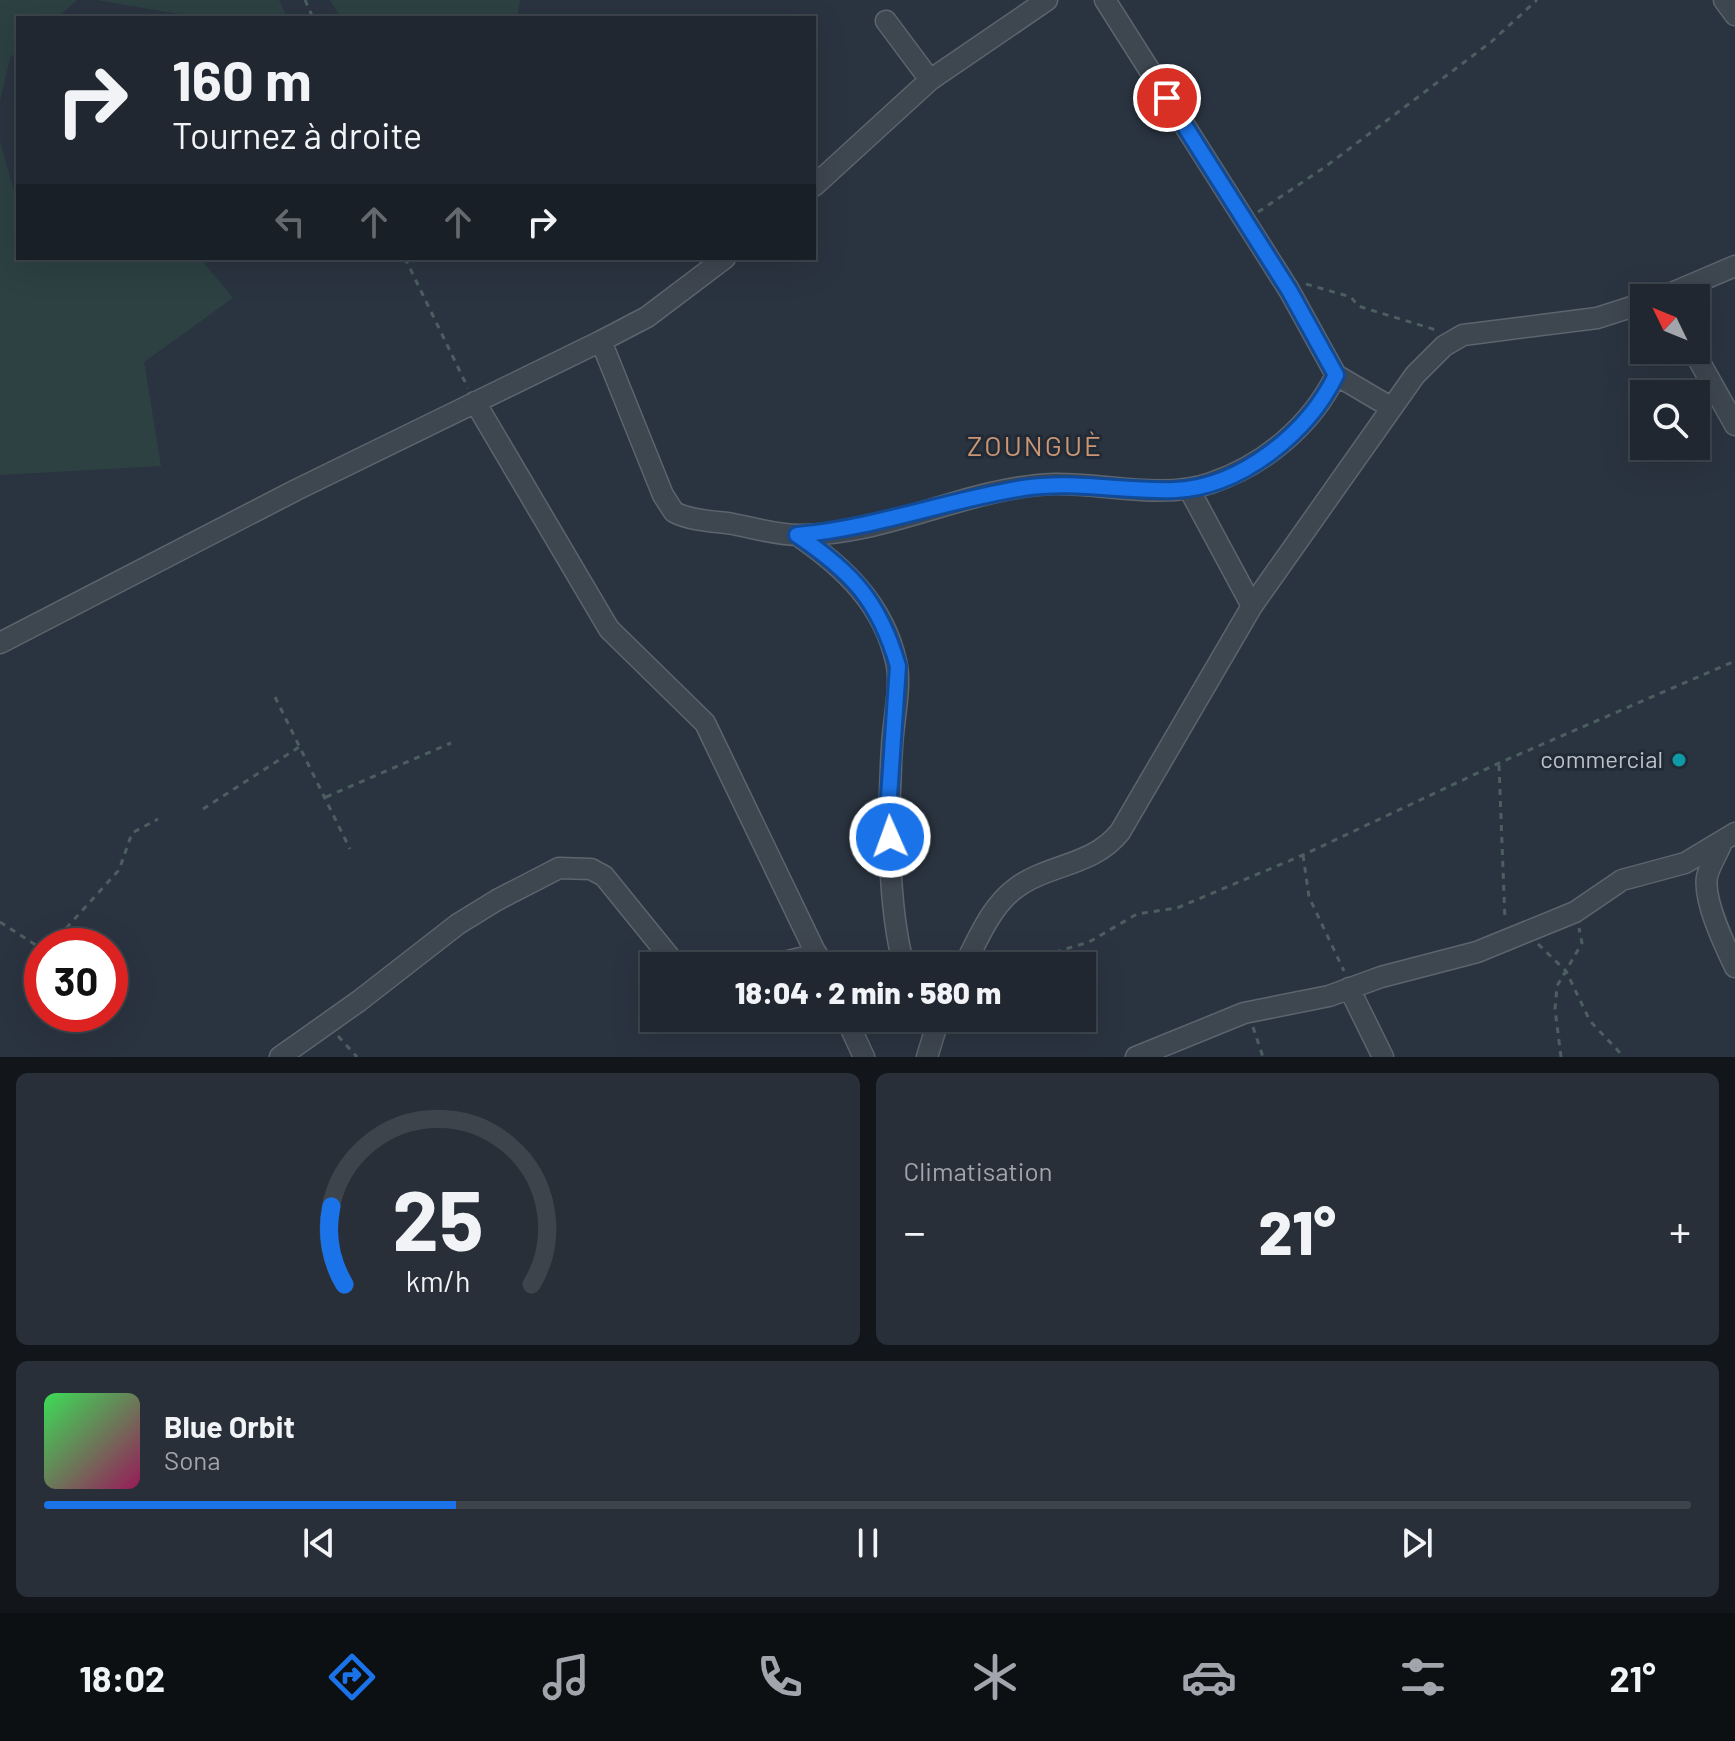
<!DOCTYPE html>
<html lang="fr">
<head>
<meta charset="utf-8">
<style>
	:root { --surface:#202730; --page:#282f38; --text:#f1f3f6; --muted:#a2a5ab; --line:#3d444c; --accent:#1a73e8 }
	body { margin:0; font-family:Barlow,sans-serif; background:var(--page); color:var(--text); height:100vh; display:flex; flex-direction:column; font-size:30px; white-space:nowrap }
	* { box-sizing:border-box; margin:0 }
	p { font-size:26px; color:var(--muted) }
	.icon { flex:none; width:44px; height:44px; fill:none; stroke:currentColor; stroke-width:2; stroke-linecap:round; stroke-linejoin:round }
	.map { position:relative; height:1057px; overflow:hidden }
	.details { display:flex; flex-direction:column; gap:16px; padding:16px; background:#12151a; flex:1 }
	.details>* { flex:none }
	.guide { position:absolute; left:16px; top:16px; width:800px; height:244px; border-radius:0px; box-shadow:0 8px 32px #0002,0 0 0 2px var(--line); background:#202730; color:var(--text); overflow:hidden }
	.needle { width:52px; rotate:313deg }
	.buttons { position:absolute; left:1630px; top:284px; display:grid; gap:16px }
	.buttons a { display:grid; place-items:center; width:80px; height:80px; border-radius:0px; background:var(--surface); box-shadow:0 8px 32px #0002,0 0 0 2px var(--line); font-size:40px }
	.speed { position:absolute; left:24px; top:928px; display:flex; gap:16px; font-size:40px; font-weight:700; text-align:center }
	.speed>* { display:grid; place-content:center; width:104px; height:104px; border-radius:50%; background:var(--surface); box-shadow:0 8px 32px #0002,0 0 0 2px var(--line); line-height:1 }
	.speed .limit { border:12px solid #d22; background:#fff; color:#111 }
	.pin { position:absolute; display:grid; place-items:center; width:68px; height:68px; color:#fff; margin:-34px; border:4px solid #fff; border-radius:50%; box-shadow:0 2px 8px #0007 }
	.me { position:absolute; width:88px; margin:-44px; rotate:358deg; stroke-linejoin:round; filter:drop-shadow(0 0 6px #0008) }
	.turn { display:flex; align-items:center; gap:28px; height:168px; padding:0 24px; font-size:36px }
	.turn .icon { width:104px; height:104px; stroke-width:2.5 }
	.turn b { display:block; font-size:56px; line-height:68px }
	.lanes { display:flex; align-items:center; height:76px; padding:0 24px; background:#0003; justify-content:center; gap:40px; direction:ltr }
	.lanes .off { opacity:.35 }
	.big { font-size:60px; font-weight:800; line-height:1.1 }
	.details .tile { flex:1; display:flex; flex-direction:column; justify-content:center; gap:12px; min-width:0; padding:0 28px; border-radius:12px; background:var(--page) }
	.details .dial { align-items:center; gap:0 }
	.dial svg { height:208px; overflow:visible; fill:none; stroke:var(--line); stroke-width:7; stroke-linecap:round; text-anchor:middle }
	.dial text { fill:var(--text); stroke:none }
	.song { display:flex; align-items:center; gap:24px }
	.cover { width:96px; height:96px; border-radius:12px; background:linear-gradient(135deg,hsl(130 70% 55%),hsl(330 70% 35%)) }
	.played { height:8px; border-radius:4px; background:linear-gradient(90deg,var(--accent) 25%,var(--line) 25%) }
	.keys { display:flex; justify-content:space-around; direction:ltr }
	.heat { display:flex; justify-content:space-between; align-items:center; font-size:44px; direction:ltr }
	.details .tiles { flex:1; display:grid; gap:16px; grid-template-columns:1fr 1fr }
	.tile:last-child { grid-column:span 2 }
	.trip { position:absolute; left:640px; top:952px; width:456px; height:80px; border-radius:0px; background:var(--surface); box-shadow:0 8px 32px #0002,0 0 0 2px var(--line); font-weight:800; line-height:80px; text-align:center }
	.tabs { display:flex; height:128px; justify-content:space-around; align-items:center; background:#0d1013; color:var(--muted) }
	.tabs .icon { width:56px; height:56px }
	.tabs .current { color:var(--accent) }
	.tabs b { font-size:36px; color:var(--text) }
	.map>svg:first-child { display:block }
	.green { fill:#2d4142 }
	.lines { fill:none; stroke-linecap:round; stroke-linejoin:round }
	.minor-casing { stroke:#5c646d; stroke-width:23 }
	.path { stroke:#4c5e60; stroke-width:3; stroke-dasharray:6 6; stroke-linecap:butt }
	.minor { stroke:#3e4650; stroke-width:20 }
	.route-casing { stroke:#114b97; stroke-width:20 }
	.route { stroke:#1a73e8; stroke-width:14 }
	.culture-dot { fill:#0f9aa8; stroke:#222b35; stroke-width:3 }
	.labels { text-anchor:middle; stroke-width:6; stroke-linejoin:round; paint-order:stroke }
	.poi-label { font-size:24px; fill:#bbc1ca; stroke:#222b35; text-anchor:end }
	.quarter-label { font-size:28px; letter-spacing:2px; fill:#ca9675; stroke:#222b35 }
</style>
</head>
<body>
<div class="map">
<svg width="1735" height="1057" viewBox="0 0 1735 1057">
	<rect width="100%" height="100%" fill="#2a3440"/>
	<path class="green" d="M0,0H77L57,18H18V51L10,58L0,101Z
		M97,0H279L287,18H202Z
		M330,0H520L517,18H341Z
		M0,142L18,206V258H200L233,298L144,362L161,466L0,475Z"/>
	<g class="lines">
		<g class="minor-casing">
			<path id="minor" d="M1105,0L1289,290L1336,375L1392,408
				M1724,0L1735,15
				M886,21L930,80
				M814,186L930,80L1047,0
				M1660,298L1735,266
				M601,341L663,495L674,512C691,521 714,521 733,524C754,528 777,535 799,535C886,536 967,487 1054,484C1105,483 1162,500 1211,483C1264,465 1311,426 1336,375
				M1693,350L1735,425
				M475,402L609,629L705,723L822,966
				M1189,489L1252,606
				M797,535C844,567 883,604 896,661C902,686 893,721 892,747C888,810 887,905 904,966
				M0,643L296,490L601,341L647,317L725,258
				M1722,842C1718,853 1709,866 1707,877C1703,901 1725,946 1735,967
				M768,966L817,954
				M964,966C978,939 991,906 1016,888C1048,864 1093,866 1120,832L1252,606L1415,375L1444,346L1463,335L1597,318L1644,303
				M1349,988L1383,1057
				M846,1018L864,1057
				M280,1057L359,1001L458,924L497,900L559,868L591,869L604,876L677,966
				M927,1057L939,1018
				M1136,1057L1244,1013L1329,996L1381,977L1477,952L1575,912L1622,880L1685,863L1735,833"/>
		</g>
		<path class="path" d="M305,0L313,18
			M1258,212L1325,167L1491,42L1537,0
			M405,258L468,388
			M1306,284L1351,297L1358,306L1436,330
			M275,697L350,849
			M1499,765L1505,921
			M326,797L451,743
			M203,809L299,747
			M1303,855L1309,897L1344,971
			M0,922L42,949
			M1538,944L1566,971L1590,1021L1624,1057
			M50,946L119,870L132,833L158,819
			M1009,966L1089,942L1137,914L1177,908L1303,855L1499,763L1735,661
			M1253,1027L1263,1057
			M338,1036L357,1057
			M1561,1057L1555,1009L1557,986L1582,943L1579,928"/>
		<use href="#minor" class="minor"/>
	</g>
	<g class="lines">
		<g class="route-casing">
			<path id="route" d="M890,837L888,812L898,666C879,601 852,572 797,535C875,528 947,500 1023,488C1074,480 1124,492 1175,490C1241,487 1308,433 1336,375L1289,290L1167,98"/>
		</g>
		<use href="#route" class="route"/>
	</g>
	<circle class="culture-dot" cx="1679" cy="760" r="8"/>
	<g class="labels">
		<g class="poi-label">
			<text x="1663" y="768">commercial</text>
		</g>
		<g class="quarter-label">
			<text x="1035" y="456">ZOUNGUÈ</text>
		</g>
	</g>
</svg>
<div class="buttons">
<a><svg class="needle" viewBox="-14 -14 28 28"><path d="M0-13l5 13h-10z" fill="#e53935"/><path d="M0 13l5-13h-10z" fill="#a2a5ab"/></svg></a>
<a><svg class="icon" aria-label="search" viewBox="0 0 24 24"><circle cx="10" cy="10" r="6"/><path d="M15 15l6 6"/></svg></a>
</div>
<div class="speed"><div class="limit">30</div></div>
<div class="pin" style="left:1167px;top:98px;background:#d93025"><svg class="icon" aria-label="arrive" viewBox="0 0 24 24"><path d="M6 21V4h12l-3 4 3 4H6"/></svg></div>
<svg class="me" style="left:890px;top:837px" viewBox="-20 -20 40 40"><circle r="17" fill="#1a73e8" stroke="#fff" stroke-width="3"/><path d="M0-11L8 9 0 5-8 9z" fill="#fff"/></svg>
<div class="trip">18:04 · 2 min · 580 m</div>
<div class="guide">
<div class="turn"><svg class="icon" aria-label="right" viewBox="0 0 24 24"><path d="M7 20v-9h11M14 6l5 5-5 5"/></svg><div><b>160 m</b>Tournez à droite</div></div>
<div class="lanes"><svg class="icon off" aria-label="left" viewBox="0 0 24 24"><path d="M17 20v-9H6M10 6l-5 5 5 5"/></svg><svg class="icon off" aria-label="ahead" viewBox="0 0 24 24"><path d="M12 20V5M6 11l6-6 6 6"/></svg><svg class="icon off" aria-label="ahead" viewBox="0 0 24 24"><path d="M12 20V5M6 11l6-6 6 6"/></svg><svg class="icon" aria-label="right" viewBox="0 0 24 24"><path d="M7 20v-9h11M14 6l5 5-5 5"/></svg></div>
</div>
</div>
<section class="details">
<div class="tiles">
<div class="tile dial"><svg viewBox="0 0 100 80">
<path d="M14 69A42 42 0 1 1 86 69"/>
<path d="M14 69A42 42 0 0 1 9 39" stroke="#1a73e8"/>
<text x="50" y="56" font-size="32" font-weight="700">25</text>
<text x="50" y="72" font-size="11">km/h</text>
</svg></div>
<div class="tile"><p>Climatisation</p>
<div class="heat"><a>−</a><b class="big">21°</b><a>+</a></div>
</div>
<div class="tile">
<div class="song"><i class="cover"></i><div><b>Blue Orbit</b><p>Sona</p></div></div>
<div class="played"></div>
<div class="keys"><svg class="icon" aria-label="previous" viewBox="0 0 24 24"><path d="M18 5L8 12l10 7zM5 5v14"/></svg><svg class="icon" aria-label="pause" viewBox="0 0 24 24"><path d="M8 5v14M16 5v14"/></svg><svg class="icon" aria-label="next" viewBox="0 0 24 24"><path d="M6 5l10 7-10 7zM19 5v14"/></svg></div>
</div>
</div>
</section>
<nav class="tabs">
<b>18:02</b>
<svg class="icon current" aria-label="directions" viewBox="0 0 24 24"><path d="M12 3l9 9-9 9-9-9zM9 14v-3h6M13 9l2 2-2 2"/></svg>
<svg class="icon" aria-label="music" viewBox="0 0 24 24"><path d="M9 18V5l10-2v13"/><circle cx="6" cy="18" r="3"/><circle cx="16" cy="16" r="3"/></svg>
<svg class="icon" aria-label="phone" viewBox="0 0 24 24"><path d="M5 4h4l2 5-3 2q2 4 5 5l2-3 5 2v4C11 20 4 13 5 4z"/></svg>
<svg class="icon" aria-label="climate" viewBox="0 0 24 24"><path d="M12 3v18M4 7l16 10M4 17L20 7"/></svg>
<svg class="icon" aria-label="car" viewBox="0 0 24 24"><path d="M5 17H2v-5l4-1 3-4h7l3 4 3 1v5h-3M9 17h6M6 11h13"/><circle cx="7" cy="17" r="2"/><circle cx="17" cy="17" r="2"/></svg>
<svg class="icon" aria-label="filters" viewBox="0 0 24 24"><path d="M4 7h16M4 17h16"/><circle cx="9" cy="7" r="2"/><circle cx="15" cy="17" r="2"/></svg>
<b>21°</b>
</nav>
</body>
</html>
